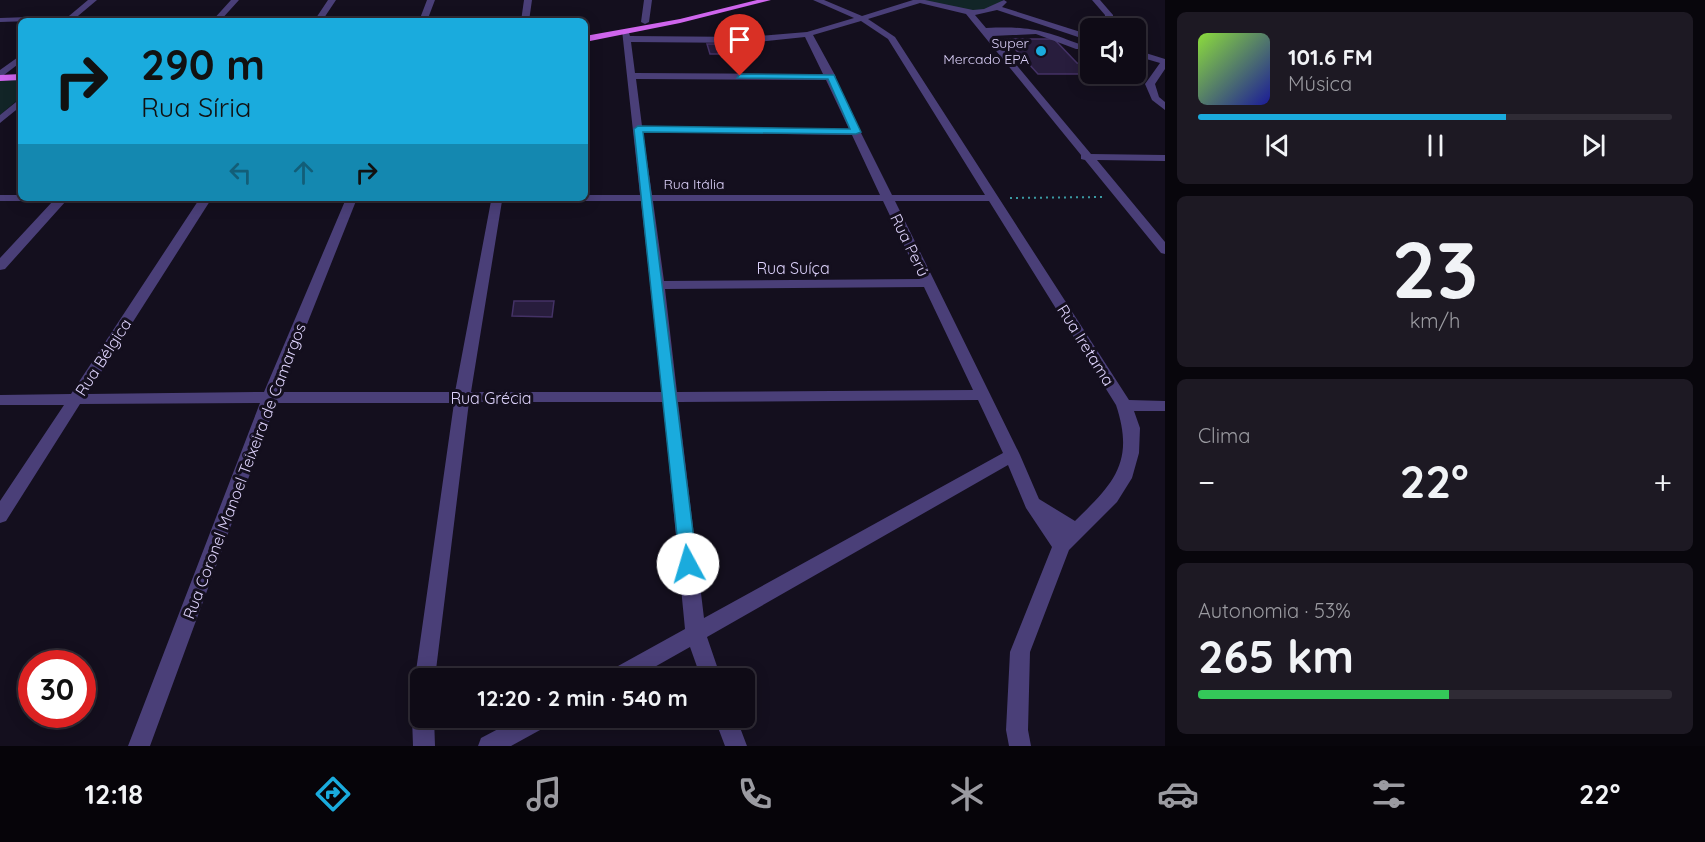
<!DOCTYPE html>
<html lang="pt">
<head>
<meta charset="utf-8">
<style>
	:root { --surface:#0f0b16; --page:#1d1923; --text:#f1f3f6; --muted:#9b9ba1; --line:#2f2b35; --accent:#1aabdd }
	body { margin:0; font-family:Quicksand,sans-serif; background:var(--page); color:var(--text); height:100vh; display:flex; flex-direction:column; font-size:22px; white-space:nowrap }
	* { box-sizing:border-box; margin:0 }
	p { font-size:20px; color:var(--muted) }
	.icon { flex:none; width:33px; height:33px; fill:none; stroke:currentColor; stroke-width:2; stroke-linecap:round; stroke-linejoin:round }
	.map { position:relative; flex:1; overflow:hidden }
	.panel { display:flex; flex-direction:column; gap:12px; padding:12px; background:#08060c; width:540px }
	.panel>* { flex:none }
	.top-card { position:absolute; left:18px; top:18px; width:570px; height:183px; border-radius:9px; box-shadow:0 3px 15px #0003,0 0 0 2px var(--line); background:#1aabdd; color:#111; overflow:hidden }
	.controls { position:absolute; left:1080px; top:18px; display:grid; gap:12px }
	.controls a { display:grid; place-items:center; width:66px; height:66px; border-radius:9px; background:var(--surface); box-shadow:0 3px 15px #0003,0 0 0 2px var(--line); font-size:30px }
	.speed { position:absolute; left:18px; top:650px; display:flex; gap:12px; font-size:30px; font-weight:700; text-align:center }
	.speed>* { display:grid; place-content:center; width:78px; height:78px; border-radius:50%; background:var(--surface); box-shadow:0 3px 15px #0003,0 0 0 2px var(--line); line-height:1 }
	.speed .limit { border:9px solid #d22; background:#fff; color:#111 }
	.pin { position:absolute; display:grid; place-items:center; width:51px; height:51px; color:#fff; margin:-62px -26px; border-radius:50% 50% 50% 0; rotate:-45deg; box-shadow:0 0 6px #0007 }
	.pin .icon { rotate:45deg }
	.me { position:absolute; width:66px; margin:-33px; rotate:354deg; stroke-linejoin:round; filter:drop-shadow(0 0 4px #0008) }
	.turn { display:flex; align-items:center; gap:21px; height:126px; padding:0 24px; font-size:27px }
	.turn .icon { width:78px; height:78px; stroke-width:2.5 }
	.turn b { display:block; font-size:42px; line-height:51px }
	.lanes { display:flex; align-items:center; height:57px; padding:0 24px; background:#0003; justify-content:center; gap:30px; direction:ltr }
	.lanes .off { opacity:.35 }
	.big { font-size:45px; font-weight:700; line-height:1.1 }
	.panel .widget { flex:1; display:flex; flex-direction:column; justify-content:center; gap:9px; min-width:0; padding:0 21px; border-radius:9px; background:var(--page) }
	.panel .dial { align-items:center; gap:0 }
	.dial b { font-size:78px; line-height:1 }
	.song { display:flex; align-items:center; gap:18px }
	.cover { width:72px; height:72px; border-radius:9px; background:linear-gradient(135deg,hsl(90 70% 55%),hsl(240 70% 35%)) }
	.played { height:6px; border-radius:3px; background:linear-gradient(90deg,var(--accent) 65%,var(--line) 65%) }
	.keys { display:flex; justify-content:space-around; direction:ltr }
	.heat { display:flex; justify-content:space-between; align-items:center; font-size:33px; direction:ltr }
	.charge { height:9px; border-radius:4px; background:linear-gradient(90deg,#34c759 53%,var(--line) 0) }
	.trip { position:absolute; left:410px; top:668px; width:345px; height:60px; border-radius:9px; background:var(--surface); box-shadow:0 3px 15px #0003,0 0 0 2px var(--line); font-weight:700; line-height:60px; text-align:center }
	.tabs { display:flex; height:96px; justify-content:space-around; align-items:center; background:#060409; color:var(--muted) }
	.tabs .icon { width:42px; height:42px }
	.tabs .on { color:var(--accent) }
	.tabs b { font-size:27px; color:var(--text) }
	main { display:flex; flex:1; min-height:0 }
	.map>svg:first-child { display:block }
	.green { fill:#122527 }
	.building { fill:#281d3d; stroke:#443266; stroke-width:1.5 }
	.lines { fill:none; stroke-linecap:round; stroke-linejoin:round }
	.path { stroke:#3b9aa3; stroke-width:2; stroke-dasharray:2 4; stroke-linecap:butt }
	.minor { fill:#4a3f78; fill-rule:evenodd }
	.major { fill:#cf65ed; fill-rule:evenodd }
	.route { fill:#1aabdd; stroke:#116f90; stroke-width:1.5 }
	.poi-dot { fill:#1aabdd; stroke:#140f1e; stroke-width:2 }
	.labels { text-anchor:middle; stroke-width:6; stroke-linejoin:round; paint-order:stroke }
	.far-poi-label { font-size:14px; fill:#dcd1fa; stroke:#140f1e; text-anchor:end }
	.far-street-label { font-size:14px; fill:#dcd1fa; stroke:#140f1e }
	.street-label { font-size:16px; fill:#dcd1fa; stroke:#140f1e }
</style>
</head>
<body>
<main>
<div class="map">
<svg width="1165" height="746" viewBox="0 0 1165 746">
	<rect width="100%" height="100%" fill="#140f1e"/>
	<path class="green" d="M922,0H1002L1003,1C981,21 947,6 922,0Z
		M21,78V97L0,115V79Z"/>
	<path class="building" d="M1006,39H1054L1077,63L1090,65V74H1117L1120,81L1089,78L1088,74H1038Z
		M707,44H723L726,54H710Z
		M514,301H554L552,317L512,316Z"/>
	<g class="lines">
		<path class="path" d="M1010,198L1105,197"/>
		<path class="minor" d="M88,0H97L72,21H63Z
			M231,0H239L220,21H212Z
			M328,0H336L322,21H314Z
			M427,0H435L427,21H419Z
			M524,0H532L529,21H521Z
			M644,0H652L649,22L645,24L641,22Z
			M813,0H824L862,16L913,0H925L973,10L984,9L1004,0L1007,2L1002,7L1090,35V41L997,10L975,15L986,28C1030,26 1042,30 1082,45V49H1076L1036,34L992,36L1091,154L1165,155V161L1097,160L1165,242V254L1161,253L1085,160L1081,159V155L966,14L920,3L868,19L895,37L1129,400L1165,401V411H1134L1140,428L1139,453L1132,478L1117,502L1069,550L1030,652L1028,730L1031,746H1009L1006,730L1010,652L1052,547L1026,508L1008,465L707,637L721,678H701L690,647L635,678H606L609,671L685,629L663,402H469L435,678H420V686L415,678L454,403H276L150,746H128L260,403L80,404L6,521L0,523V501L64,405H0V395L71,394L198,201H66L5,269L0,270V258L53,201H0V195H21V198H585V195H640L622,30H628L630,36L747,37L807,32L854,18ZM861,21L888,39L985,195H892L834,79L836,77L813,35ZM805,37L823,74L635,73L631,42L747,43ZM636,79L826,80L849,129L642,126ZM643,132L852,135L880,195H652ZM210,201H345L264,392L87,394ZM356,201H491L455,392H280ZM502,201H641L662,392H471ZM653,201H883L920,279L664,281ZM895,201H989L1116,405C1135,462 1114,483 1075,521L1039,499L1020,455ZM924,287L973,390L677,392L665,289ZM978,400L1003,453L704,618L678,402Z
			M1092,0H1100L1113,15V21L1105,28H1097L1105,20V15Z
			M59,16L63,18L62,20L0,22V18Z
			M1136,50L1165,59V69L1155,84L1159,97L1165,102V110L1152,100L1145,84L1160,63L1136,56Z
			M21,55V62L0,78V70Z
			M21,98V106L0,123V115Z
			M420,708V717H434L435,746H413L412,717L415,710Z
			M521,717H554L551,724L511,746H478L481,738Z
			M714,717H736L747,746H725Z"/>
		<path class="major" d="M757,0H771L680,23L585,42V36L680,19Z
			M21,74V80L0,81V75Z"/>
	</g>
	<path class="route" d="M740,74L834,75L861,132L856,134L643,132L697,564L695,569H682L680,564L634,129L638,126L850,129L828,79L737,78Z"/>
	<circle class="poi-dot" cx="1041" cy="51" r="6"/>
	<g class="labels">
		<g class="far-poi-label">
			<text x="1029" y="48">Super<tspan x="1029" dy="16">Mercado EPA</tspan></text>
		</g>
		<g class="far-street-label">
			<text x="694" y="189">Rua Itália</text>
		</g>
		<g class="street-label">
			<text transform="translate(910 245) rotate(64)" y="6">Rua Perú</text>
			<text x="793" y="274">Rua Suíça</text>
			<text transform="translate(1086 345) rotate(58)" y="6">Rua Iretama</text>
			<text transform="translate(103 357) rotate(-57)" y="6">Rua Bélgica</text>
			<text x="491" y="404">Rua Grécia</text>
			<text transform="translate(244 471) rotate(-69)" y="6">Rua Coronel Manoel Teixeira de Camargos</text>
		</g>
	</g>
</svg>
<div class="controls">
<a><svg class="icon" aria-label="sound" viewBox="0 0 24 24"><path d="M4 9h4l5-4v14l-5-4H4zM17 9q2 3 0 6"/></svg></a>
</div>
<div class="speed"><div class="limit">30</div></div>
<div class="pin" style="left:740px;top:76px;background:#d93025"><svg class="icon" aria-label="arrive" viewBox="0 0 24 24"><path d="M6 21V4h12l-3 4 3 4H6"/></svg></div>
<svg class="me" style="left:688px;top:564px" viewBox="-20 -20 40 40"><circle r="19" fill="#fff"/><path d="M0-13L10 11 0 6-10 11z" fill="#1aabdd"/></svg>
<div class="trip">12:20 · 2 min · 540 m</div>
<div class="top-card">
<div class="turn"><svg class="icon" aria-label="right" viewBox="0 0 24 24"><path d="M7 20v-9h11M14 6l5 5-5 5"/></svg><div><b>290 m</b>Rua Síria</div></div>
<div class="lanes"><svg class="icon off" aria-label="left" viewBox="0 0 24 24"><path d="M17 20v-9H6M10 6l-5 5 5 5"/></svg><svg class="icon off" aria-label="ahead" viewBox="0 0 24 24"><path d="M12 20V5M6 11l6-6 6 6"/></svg><svg class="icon" aria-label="right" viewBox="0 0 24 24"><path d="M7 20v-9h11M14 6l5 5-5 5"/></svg></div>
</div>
</div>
<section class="panel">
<div class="widget">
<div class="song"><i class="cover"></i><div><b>101.6 FM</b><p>Música</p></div></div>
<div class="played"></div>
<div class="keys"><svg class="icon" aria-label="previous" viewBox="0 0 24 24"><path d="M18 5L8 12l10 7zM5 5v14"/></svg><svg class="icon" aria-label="pause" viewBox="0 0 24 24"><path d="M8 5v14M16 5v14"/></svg><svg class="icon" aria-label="next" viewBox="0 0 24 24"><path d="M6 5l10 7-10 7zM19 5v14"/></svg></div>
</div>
<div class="widget dial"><b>23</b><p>km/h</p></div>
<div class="widget"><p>Clima</p>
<div class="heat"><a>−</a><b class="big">22°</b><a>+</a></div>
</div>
<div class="widget"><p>Autonomia · 53%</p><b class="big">265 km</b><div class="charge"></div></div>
</section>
</main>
<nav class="tabs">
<b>12:18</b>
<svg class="icon on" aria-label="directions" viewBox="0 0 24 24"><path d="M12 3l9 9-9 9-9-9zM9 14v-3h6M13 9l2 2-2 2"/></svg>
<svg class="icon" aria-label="music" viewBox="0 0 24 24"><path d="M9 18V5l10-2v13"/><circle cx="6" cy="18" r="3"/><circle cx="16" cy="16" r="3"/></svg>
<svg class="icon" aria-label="phone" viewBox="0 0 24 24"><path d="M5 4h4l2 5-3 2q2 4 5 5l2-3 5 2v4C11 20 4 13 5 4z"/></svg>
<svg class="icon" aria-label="climate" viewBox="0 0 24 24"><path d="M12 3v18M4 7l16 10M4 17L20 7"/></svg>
<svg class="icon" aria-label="car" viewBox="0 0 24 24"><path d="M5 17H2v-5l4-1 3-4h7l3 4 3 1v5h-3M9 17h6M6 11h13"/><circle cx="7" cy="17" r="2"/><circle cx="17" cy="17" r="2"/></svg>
<svg class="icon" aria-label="filters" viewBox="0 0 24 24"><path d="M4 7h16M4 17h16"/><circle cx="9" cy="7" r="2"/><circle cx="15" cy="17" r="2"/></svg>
<b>22°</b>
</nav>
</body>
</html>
